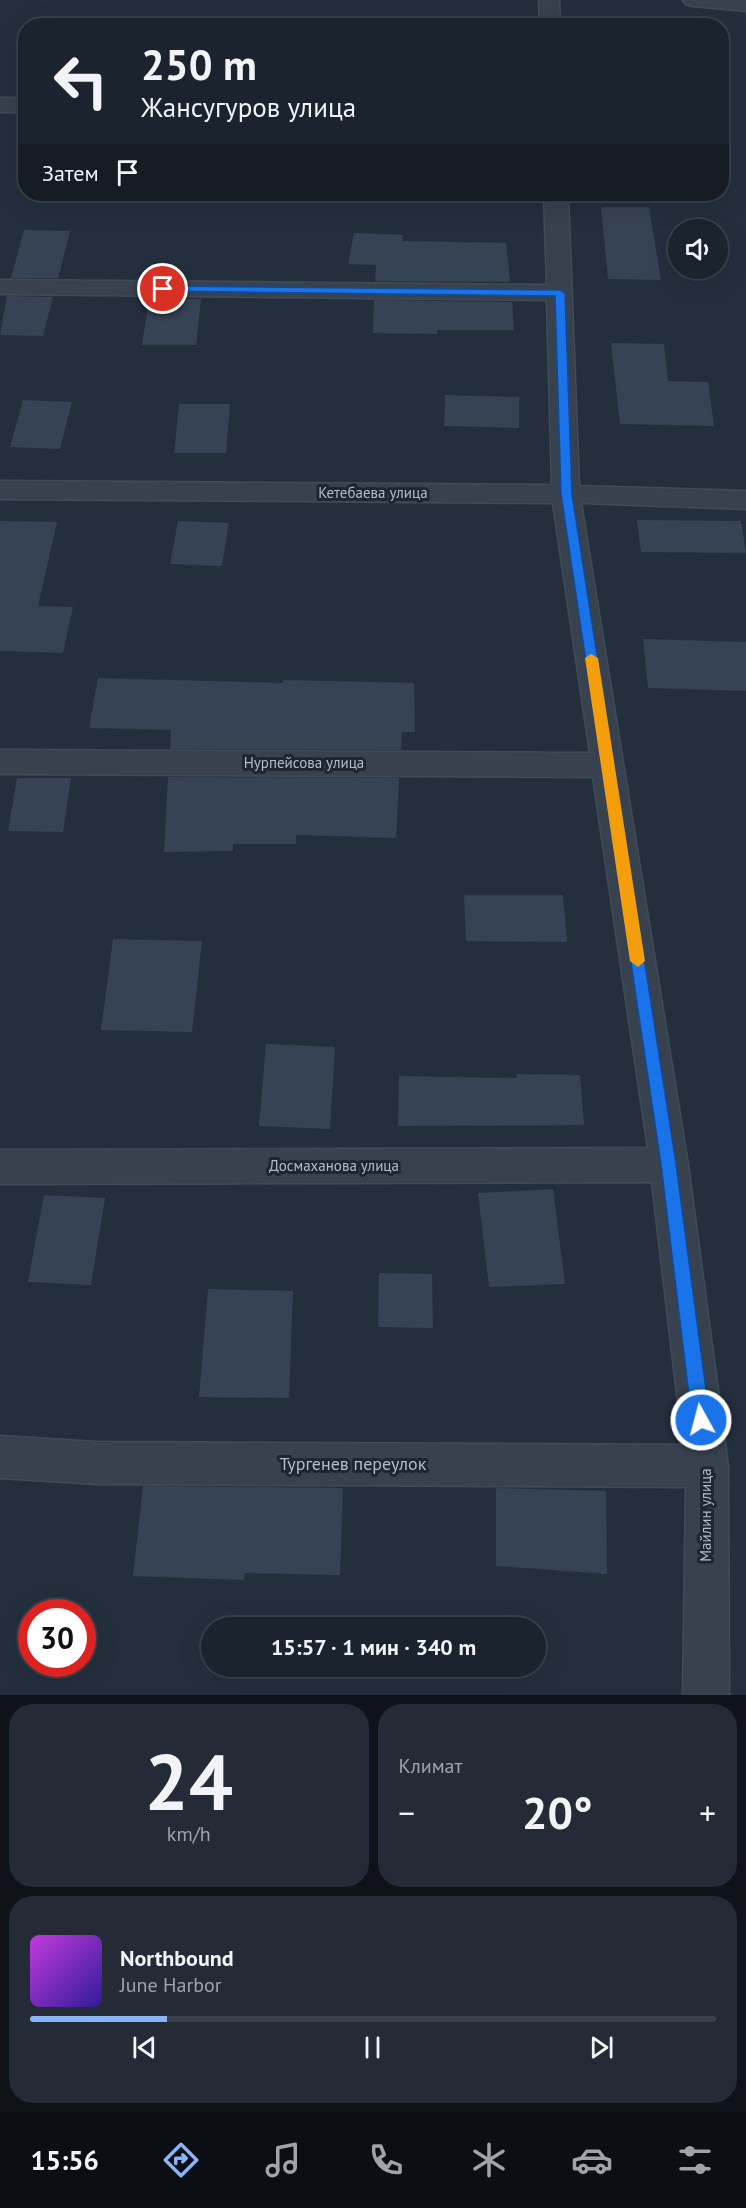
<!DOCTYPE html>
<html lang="ru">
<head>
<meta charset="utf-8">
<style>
	:root { --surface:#1b232e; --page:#242b36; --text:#f1f3f6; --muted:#a0a4aa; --line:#39404a; --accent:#8ab4f8 }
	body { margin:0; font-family:"PT Sans",sans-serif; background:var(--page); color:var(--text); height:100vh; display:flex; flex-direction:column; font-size:22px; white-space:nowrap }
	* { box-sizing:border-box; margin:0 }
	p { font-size:20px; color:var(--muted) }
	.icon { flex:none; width:33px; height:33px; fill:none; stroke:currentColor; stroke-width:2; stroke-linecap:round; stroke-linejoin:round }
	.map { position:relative; height:1695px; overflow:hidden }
	.sheet { display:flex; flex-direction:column; gap:9px; padding:9px; background:#0f1319; flex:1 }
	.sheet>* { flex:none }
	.hud { position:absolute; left:18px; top:18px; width:711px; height:183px; border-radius:24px; box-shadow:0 6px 24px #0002,0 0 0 2px var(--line); background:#1b232e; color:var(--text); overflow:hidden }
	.buttons { position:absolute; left:668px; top:219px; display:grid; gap:12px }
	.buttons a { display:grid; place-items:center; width:60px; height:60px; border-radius:50%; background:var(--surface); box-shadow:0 6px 24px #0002,0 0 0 2px var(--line); font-size:30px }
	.speed { position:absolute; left:18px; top:1599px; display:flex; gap:12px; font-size:30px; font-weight:700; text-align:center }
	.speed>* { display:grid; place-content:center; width:78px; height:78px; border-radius:50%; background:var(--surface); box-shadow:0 6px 24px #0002,0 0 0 2px var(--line); line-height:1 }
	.speed .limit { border:9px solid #d22; background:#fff; color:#111 }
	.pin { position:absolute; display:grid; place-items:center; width:51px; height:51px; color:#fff; margin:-26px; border:3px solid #fff; border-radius:50%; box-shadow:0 2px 6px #0007 }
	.me { position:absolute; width:66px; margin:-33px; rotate:353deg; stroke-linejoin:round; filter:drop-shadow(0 0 4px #0008) }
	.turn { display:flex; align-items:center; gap:21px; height:126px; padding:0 24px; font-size:27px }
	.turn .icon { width:78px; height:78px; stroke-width:2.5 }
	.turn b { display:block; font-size:42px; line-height:51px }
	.then { display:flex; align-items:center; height:57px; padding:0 24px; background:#0003; gap:12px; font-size:22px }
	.big { font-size:45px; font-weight:700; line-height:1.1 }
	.sheet .card { flex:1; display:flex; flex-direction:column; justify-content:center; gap:9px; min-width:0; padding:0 21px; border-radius:24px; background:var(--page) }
	.sheet .dial { align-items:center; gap:0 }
	.dial b { font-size:78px; line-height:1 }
	.song { display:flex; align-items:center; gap:18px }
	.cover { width:72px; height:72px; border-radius:9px; background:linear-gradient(135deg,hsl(290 70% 55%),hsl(250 70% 35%)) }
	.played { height:6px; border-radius:3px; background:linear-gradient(90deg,var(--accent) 20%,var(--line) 20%) }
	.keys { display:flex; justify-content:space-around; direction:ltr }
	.heat { display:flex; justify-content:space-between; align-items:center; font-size:33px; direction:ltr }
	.sheet .tiles { flex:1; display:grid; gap:9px; grid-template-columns:1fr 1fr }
	.card:last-child { grid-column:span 2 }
	.trip { position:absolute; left:201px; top:1617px; width:345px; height:60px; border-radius:30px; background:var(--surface); box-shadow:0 6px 24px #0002,0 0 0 2px var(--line); font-weight:700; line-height:60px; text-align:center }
	.dock { display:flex; height:96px; justify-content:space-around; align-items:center; background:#0b0e12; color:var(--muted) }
	.dock .icon { width:42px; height:42px }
	.dock .current { color:var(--accent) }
	.dock b { font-size:27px; color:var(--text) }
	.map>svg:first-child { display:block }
	.building { fill:#364354 }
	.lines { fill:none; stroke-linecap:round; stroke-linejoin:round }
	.street-casing { stroke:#414a57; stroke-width:3 }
	.street { fill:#38414e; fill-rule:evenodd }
	.route { fill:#1a73e8; stroke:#114b97; stroke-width:1.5 }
	.slow { fill:#f59e0b }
	.labels { text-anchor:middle; stroke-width:6; stroke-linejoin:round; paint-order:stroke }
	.street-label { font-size:15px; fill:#b4bcc9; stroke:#1d2633 }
	.near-street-label { font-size:18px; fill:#b4bcc9; stroke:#1d2633 }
</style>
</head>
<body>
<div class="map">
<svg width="746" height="1695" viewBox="0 0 746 1695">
	<rect width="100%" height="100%" fill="#242f3e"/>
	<path class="building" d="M601,207H649L661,280L608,279Z
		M24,230L70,231L58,278H11Z
		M354,233L403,235L402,241L506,243L510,282L375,281L376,265L348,264Z
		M7,296L53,297L43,336L0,335Z
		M149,299H201L196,345H142Z
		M374,300L512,302L514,330H437V334L373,333Z
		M611,343L664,344L668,381L708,382L714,426L620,424Z
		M445,395L519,397V428L444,426Z
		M23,400L72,402L60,449L10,447Z
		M179,404H230L226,453H174Z
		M637,520L741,521L746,553L641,552Z
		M0,521L57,522L38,606L73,607L63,653L0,651Z
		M178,521L229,523L222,566L170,564Z
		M643,639L746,642V691L648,688Z
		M98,678L283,683V680L414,683L415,732H402L401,750L170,749L171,730L89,728Z
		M168,777L399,778L396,838L296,835V844H233V851L164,852Z
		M17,778H71L63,832L8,831Z
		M464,895H563L567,942L466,941Z
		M113,939L202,941L192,1032L101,1030Z
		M266,1044L335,1047L330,1129L259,1126Z
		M516,1074L580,1075L584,1125L398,1126L399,1076L517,1078Z
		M553,1189L565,1284L489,1287L478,1193Z
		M44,1195L105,1198L91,1285L28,1282Z
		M379,1273L432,1274L433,1328L378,1327Z
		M208,1289L293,1291L289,1398L199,1397Z
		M143,1486L343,1488L340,1575L245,1573L244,1580L133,1576Z
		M496,1488L606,1491L607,1574L496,1566Z"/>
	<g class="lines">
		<g class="street-casing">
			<path id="street" d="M539,0H559L560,26H540Z
				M683,0H746V11L693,6L686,4Z
				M0,98H26V112H0Z
				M544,194H568L579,486L746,491V509L581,503L688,1165L728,1466L729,1695H683L686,1487L97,1484L0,1478V1436L97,1442L683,1445L652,1182L0,1184V1150L648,1148L593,777L0,774V750L590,753L553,503L0,499V481L552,485L547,300L0,294V280L547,285Z"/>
		</g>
		<use href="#street" class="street"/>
	</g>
	<path class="route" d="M163,286L560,290L565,293L572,494L676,1164L710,1420L707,1425L701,1428L695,1425L692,1420L661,1164L561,494L555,296L160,291L158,289Z"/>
	<path class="slow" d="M591,654L598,658L645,961L638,967L630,961L585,658Z"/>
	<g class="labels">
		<g class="street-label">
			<text x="373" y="498">Кетебаева улица</text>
			<text x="304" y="768">Нурпейсова улица</text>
			<text x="334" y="1171">Досмаханова улица</text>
			<text transform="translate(706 1515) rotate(-90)" y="5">Майлин улица</text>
		</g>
		<g class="near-street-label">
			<text x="353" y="1470">Тургенев переулок</text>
		</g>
	</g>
</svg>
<div class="buttons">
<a><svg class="icon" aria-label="sound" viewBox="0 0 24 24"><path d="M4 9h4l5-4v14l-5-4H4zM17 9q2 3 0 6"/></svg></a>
</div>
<div class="speed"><div class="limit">30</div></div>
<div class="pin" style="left:163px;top:289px;background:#d93025"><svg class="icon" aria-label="arrive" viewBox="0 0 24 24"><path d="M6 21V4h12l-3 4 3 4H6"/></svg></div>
<svg class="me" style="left:701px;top:1420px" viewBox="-20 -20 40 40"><circle r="17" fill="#1a73e8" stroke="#fff" stroke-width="3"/><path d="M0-11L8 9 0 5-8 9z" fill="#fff"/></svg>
<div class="trip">15:57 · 1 мин · 340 m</div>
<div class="hud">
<div class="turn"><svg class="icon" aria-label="left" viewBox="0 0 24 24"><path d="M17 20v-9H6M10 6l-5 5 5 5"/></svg><div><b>250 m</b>Жансугуров улица</div></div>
<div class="then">Затем<svg class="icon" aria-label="arrive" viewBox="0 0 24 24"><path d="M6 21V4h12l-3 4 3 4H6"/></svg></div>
</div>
</div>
<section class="sheet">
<div class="tiles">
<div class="card dial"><b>24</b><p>km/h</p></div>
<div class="card"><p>Климат</p>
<div class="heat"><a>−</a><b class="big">20°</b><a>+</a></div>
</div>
<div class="card">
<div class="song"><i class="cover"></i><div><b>Northbound</b><p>June Harbor</p></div></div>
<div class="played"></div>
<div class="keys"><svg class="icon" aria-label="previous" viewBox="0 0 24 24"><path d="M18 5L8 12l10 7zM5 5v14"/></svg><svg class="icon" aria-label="pause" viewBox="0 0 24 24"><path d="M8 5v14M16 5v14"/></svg><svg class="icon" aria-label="next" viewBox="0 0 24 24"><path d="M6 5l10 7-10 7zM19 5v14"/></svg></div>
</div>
</div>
</section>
<nav class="dock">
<b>15:56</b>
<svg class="icon current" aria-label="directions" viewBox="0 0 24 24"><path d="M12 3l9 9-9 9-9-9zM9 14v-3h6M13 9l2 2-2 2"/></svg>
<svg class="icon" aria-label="music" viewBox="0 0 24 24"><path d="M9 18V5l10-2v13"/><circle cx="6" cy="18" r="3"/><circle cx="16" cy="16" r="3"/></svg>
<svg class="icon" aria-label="phone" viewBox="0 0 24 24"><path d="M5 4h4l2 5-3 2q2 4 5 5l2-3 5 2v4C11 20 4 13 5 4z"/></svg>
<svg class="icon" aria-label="climate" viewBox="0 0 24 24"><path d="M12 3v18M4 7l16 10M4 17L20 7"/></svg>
<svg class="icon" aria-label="car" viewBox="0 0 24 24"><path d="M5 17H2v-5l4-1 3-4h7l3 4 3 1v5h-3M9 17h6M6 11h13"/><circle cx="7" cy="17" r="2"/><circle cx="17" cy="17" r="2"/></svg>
<svg class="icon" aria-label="filters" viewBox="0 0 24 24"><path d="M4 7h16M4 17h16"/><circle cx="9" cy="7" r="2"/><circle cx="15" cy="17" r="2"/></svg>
</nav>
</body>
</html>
